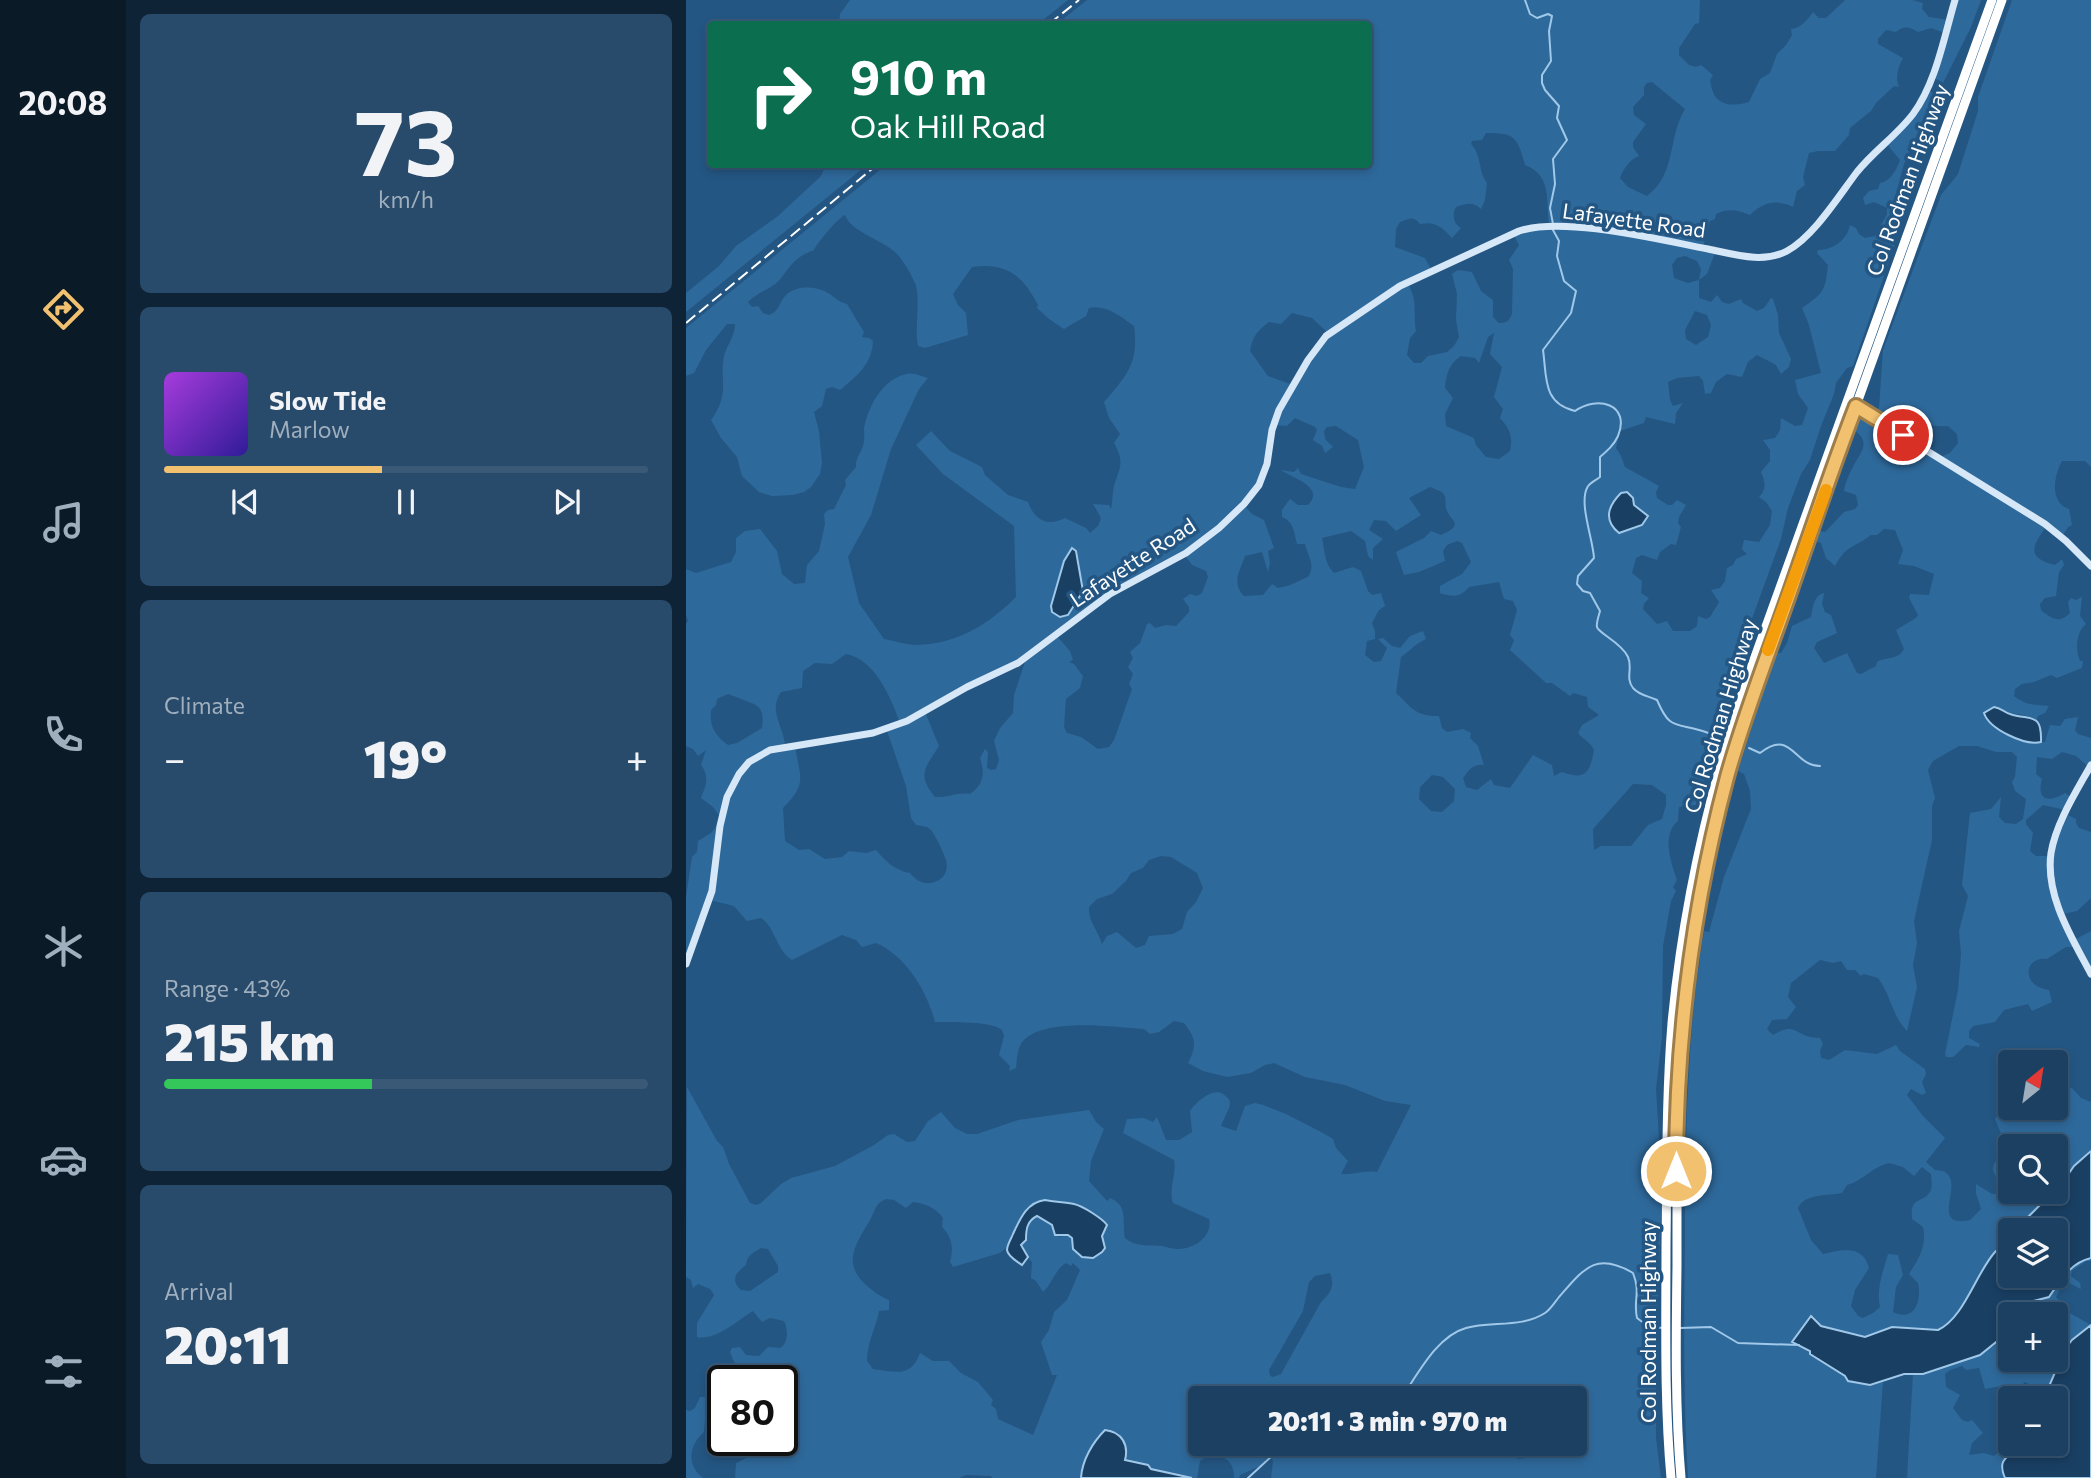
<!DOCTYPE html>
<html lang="en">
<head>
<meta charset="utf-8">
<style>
	:root { --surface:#1b4062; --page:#284b6b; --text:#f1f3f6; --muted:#a0afbe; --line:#395977; --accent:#f2c170 }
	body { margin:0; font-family:Commissioner,sans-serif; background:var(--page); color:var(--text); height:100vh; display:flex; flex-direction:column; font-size:26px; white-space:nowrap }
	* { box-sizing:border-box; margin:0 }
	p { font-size:23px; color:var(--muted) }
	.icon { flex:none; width:38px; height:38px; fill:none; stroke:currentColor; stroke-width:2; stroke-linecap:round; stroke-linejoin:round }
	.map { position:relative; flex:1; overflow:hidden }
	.details { display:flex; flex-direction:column; gap:14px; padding:14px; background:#0f2336; width:560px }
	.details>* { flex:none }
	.hud { position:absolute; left:21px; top:21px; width:665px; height:147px; border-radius:7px; box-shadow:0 4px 10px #0003,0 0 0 2px var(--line); background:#0b6e4f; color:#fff; overflow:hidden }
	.needle { width:46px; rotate:30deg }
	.controls { position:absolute; left:1312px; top:1050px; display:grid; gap:14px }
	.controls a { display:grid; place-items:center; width:70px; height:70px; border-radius:7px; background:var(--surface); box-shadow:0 4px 10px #0003,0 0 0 2px var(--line); font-size:35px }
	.speed { position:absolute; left:21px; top:1365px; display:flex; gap:14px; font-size:35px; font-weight:700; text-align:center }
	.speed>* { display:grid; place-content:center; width:91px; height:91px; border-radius:50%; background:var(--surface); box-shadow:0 4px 10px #0003,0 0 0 2px var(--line); line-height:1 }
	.speed .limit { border:4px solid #111; border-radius:10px; background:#fff; color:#111 }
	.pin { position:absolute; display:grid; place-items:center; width:60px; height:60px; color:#fff; margin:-30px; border:4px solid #fff; border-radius:50%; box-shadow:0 2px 7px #0007 }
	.me { position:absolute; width:77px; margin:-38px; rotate:0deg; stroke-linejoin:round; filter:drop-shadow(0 0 5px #0008) }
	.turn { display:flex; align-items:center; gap:24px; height:147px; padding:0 28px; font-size:32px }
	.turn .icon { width:91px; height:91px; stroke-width:2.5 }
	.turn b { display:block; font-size:49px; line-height:60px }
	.big { font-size:52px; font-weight:800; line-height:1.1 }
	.details .widget { flex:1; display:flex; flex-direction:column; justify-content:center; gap:10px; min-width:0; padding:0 24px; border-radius:10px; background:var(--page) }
	.details .dial { align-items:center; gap:0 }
	.dial b { font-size:91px; line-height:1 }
	.song { display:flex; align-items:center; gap:21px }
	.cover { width:84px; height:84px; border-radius:10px; background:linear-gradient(135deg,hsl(280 70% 55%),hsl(250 70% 35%)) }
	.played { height:7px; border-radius:4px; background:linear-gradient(90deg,var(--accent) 45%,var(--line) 45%) }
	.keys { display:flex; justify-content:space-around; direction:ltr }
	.heat { display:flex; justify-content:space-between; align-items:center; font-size:38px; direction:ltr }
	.charge { height:10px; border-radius:5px; background:linear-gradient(90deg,#34c759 43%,var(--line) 0) }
	.trip { position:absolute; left:502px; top:1386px; width:399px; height:70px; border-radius:7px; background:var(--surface); box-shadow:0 4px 10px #0003,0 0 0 2px var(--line); font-weight:800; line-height:70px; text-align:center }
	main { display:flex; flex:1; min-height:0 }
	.tab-bar { display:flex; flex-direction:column; width:126px; justify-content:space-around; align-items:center; background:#0b1a27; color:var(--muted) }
	.tab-bar .icon { width:49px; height:49px }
	.tab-bar .selected { color:var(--accent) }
	.tab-bar b { font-size:32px; color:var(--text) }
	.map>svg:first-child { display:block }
	.green { fill:#2e699b; fill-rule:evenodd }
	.water { fill:#193f63; stroke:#a0c8e9; stroke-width:2 }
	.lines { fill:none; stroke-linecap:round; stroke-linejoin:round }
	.stream { stroke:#a0c8e9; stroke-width:2 }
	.secondary { stroke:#d6e7f7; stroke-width:7 }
	.highway { stroke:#fff; stroke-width:9 }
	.rail { stroke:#fff; stroke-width:2; stroke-dasharray:12 5; stroke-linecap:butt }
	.route-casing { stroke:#9d7d49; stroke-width:18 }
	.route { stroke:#f2c170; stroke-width:12 }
	.slow { stroke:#f59e0b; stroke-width:12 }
	.labels { text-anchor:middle; stroke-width:7; stroke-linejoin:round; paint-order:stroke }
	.street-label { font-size:21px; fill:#fff; stroke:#245683 }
</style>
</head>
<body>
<main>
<nav class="tab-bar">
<b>20:08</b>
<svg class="icon selected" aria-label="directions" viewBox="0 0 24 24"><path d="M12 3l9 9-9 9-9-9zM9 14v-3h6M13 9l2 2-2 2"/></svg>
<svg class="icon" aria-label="music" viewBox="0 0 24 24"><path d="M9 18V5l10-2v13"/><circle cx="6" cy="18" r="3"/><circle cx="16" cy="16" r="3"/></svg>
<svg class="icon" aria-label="phone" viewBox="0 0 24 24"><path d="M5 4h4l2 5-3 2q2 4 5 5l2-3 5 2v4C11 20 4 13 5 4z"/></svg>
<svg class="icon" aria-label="climate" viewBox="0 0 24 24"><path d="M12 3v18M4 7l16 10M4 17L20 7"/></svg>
<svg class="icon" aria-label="car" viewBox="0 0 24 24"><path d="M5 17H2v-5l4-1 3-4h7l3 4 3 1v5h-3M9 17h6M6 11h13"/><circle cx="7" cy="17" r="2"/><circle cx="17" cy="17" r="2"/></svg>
<svg class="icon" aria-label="filters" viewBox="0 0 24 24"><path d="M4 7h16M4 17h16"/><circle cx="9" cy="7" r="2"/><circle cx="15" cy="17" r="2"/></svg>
</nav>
<section class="details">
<div class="widget dial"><b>73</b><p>km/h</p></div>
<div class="widget">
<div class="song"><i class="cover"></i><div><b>Slow Tide</b><p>Marlow</p></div></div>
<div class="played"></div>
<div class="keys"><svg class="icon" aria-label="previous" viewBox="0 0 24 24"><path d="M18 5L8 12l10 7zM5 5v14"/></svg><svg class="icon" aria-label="pause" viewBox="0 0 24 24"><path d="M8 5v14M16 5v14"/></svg><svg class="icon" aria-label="next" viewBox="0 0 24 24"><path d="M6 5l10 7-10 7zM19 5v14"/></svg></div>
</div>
<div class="widget"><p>Climate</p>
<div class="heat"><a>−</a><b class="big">19°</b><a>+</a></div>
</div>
<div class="widget"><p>Range · 43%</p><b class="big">215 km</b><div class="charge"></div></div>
<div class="widget"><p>Arrival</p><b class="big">20:11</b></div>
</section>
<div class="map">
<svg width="1405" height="1478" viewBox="0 0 1405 1478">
	<rect width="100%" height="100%" fill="#245683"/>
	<path class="green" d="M164,0H382L352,24H153L154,14Z
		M401,0H1014L1013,23L1009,24L993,48V55L1003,65L1010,67L1015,65L1027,75L1024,80C1025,84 1025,88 1027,92C1032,107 1051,106 1063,102L1074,79L1084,73L1091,54L1100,45L1106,35L1105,29C1113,29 1122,20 1127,12L1133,18H1140L1159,0H1226L1237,3L1236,9L1243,17L1263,20L1269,0H1295L1285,27L1257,83L1246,77L1259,33L1245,28L1232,32C1224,27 1218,25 1210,32L1200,30L1192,39V44L1217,58C1212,67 1209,78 1213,87L1208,86L1190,103L1185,111L1164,128L1163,135L1149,151H1132L1123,153L1117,177L1119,185L1111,191L1107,207C1091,199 1077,202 1064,215C1051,210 1043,208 1030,214L1029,219L1024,221L1017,247L1029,253L1021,274L1013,280V298L1025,302L1031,295L1036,302L1043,304L1055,299L1057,303L1071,311L1078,308L1085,298L1087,299L1092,315L1093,333L1105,359L1103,367L1095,374L1090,365L1071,355L1062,362L1056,377L1041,374L1030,382L1025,393L1019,394L1017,381L1013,376L991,378L982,382L984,400L987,406L997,403L990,413L989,424L960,417L958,423L934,431L930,448L935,456L939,467L973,486L970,492L971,498L982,505H986L991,500L1000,505L993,517L992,523L995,527L990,545L985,544L974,552L971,560L956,555L950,558L946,573L956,581L955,593L963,598L958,604L957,609L971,624L981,621L987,631H1004L1011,626L1012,616L1020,619L1024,617L1033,602L1025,590L1034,588L1039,581L1041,568L1047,565L1050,559L1061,554L1056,549L1058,540L1073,542L1084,525L1086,511L1080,502L1073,497C1081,489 1079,481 1075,472L1084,461V450L1077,440L1089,438L1094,430L1095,418L1109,426L1116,425L1122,408L1112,394L1109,380L1135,373L1123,325L1116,308C1139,292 1139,291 1142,265L1131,253L1132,250C1147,250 1161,240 1164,225L1170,228L1173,234L1179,238L1189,236L1201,214V208L1188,202L1179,205L1177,198L1183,191L1192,189L1194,183C1204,182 1211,169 1214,160L1200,143L1224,117L1241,89L1249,94L1218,164L1208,201L1207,223L1209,228L1205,240L1209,244L1167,366L1161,368L1150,383L1148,394L1135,426L1124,460L1115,474L1102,508L1095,539L1056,646L1043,695L1045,700L1023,758V767L1010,805L993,807L992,821C975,835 985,862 991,880L987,887L990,891L985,901L977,946L976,1037L970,1089L976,1186L970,1359V1438L975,1478H585L587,1461L583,1456L574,1466L554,1475L553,1478H548C549,1462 538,1455 524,1454L514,1461L511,1478H506L475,1473L443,1462L412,1437L396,1466L395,1478H306L305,1476L280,1475L273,1478H49L50,1463L73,1452L81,1440H96V1381H71L68,1374L58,1364L53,1366L48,1362L44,1352L46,1348L54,1347L60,1355L73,1356L82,1347L94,1348C103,1343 102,1329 98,1321L84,1318L76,1322L67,1311C52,1320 30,1341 11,1337V1323L28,1295L24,1289L12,1284L7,1288L5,1280L0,1277L1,1087L31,1141L37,1147L43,1164L64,1203L70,1205L75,1203L95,1184L105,1178L149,1166L188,1145L202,1135L208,1134L221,1142L229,1141L242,1121L255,1112L269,1128L281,1134H291L332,1120L403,1110L410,1122L418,1129L405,1161L403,1181L421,1201L424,1198C444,1207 435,1221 439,1238C450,1247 462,1245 476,1246C481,1247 487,1249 492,1249C509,1249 527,1236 523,1219L487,1203C482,1188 491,1175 488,1160L437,1133L441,1119L458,1118L467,1122L471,1117L480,1140H493L506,1132L504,1111C510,1102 527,1087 537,1094C541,1097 544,1099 544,1104C543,1110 537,1120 535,1126L550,1131L559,1106L569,1103L577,1105L600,1114L637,1133L647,1139L650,1148L662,1161L655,1174C668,1175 678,1170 691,1172L725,1105L699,1101L659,1085L619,1077L588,1063L579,1065L565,1073L541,1077L517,1071L502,1063C511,1046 510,1038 498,1023L488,1021L473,1032L464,1034L458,1029C427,1027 359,1017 337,1041C331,1048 331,1059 330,1068L323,1071L324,1066L313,1055L318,1036L316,1030C303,1020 266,1023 249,1022C241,991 220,956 190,943L176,947L170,940L156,935L106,960C90,950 90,928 75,918L61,921L48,906L24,900L0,963V897L6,857L11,852L12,841L25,833L36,819L27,807L15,798C20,785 24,777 15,765L20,750L12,756L7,749L0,746V624L2,621L0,615V569L10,573L45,562L50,552V538L59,531L74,529L91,551L96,574L108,584L119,583L121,565L133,551L139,524L138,514L142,510L148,509L160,485L159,480L170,467C169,458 177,451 178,441C179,435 177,429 179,424C184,403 198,379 220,374C226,372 236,376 242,378L233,389L205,449L185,515L162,557L173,603L198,639C209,641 221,645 231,645C271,644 303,624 330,597L328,526L257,474L230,445L245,431L264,451L296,467L299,475L322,495L342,502C349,521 362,527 379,518L400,528L404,533L412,526L415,518L407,504L423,505L425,509C427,501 426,493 428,486C434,466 439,463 428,443L434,434L423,418L418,402C441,375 453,363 448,326C435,317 420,304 403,308L400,316L378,329L363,319L351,308L352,305C337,276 321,262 286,267L267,294L272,305L280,313L282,335L239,348L232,346C228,327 236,295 228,281C224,272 217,260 210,253C195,239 165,232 159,215C152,218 132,242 128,250C109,257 106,264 95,278C88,288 73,291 62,302L66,307L72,306L77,313L83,315C93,312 93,302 100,295C111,285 130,286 142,293C149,297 152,302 161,304L178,332L176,337L183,338L187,341C186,364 171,376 154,390L146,387L140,389L136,406L128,412L133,431L136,463L134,474L125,487L118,492L107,495L86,496L73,492L56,476L51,457L35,438L25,420C45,392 33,381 38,356C41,345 49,336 49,324H41L20,350L8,373L0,376V328L200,165L682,164V24H371ZM966,82L999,109C981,139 991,173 961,196L942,187L934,178C938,168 944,159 953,156L947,147V142L960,124L948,115L947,107L958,95V87L961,83ZM800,133C829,133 831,136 839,165C866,175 860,201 863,225L827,234L833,245L823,260L827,269L826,314C823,321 821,323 813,323L807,317V300L795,291L786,272L772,270L766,274L771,294L770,320L773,337L768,346L761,352L742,356L735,363H728L721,355L724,338L730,331C727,312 732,301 722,284L746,271L739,258L709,247L710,229L714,222C723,219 727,215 734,224C749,221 756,227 766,238L775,228C767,224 766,214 770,207C780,204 787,201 795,209L799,200L801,183C792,172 796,155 785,144L786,141L796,140ZM999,256L1011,261L1015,269L1013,280L1002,283L988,278L986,265L991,258ZM1009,311L1021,315L1025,325L1022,337L1010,345L1000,339L999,330ZM606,313L626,318L642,333L607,385L582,376L564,351C566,337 572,330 583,322L595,324ZM808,333L804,354L816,367L808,397L817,409L814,418C824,429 827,436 824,451L813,459L800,457L790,445L788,438L760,426L759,414L767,398L759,388C761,373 762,365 775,356L789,358L793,363L802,337ZM609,418L629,427L631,430L627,440L636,446L639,453L647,447L639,439L638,431L641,427L650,426L672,440L678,467L669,489L655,487L615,474L612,468L608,472L595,470C606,478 640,487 622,505H612L604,499L596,510V517C608,522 608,532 611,544H619C622,557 630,565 622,577C611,581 606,586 592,588L586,584L577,595L558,596C545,582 554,571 559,556L576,552L582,572L584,563L582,551L588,548L578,520L566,514L558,505L582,463L588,425L601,426ZM744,487L756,492L759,496C760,500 759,504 760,508C763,521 781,524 755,535L745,531L738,538L710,552L718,575L733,572L759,561L757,551L761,545L771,541L776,543L785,562L776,574L754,586V593C767,597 774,598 783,587L813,582L818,599L827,601L831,610L824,635L828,640L824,650L860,683H866L884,696L887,693L901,697L902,707L913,715L896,725L892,733C897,740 904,741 908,750C904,772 900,781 876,772L868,776L866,765L847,755L824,788L808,785L805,779L791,790L780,787L777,778C784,769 787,764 798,765L792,746L784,738L785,733L777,729L761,732L756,728L753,716C730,717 725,707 710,693L715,657C725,650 729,644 740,639L737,631L724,636L714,648L706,646L697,638L692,639L701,648L695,661L688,662L679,655L681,641L689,639V631L686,623L693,610L699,606L695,593L686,595L682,591L675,571L667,567L648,573C638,563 639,551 636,538L665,531L679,541L682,556L687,560V548L697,539L683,530L688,520L700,521L710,531L735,515L723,498ZM948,505L962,516L927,528L922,518L923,510ZM386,548L391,559L397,586L378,617L366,612L365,606L378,561ZM498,554L506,565L520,571L522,577L516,593L511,596L504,594L497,599L503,607V612L490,626L480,625L469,628L464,623L461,624L454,643L444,652L447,658L442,667L447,674L443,684L446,689L428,740L423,747L412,749L395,737L381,733L378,727L380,699L394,688L397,676L388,664L383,662L387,660L384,651L371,636L448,578ZM160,654C189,659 205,698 214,723L200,728L220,786L225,818L230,825L241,827L245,830C249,835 258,853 260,860C266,881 239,893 224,873C210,871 199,861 190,850L180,853L163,851L156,857L139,859L123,849L113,850L99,841L97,808C123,782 113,777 109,745H99C97,725 82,711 95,692L116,688L117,671L129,663L146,664ZM340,659L328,695L327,713L314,728L308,741L313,760L310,769L305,770L301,768L302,752L299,749L294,758C299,774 298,784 284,794C271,792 262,798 249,797C230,774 240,767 253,746L239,712ZM42,694C46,695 49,697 53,698C71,706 79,704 76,728L51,743L42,745C30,736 23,727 25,710L30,705L31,699ZM746,775L757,777L769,789L768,801L756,812L745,811L733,799L734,787ZM947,784L966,785L980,795V805L976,819L962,825L945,846H915L908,850L907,829ZM475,856L485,857L511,873L517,888L510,902L501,912L496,929L487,934L463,936L459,945L450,948L431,932L421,936L416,944C412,930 402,922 403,907L411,899L426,894L440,881L445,873L457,868L463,860ZM200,1199L208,1200L220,1208L227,1202C240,1204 249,1207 257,1218L256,1227C266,1237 268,1248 264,1262L267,1267L314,1253L321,1247L335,1216L359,1200L391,1204L407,1216L413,1217L416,1236L386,1238L383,1235L373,1237L366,1225L351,1216C341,1221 340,1229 340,1239L335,1245V1250L346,1262L345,1278L350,1281L357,1292C366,1284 370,1268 380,1263L385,1266L387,1263L394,1270L381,1300L368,1312L363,1330L355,1342L366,1375H371L347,1435L312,1419L310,1409L305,1405L307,1400L292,1382L275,1373L263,1361H247L234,1353C225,1378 210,1372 187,1369L181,1361C181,1342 190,1328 193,1311L203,1310V1300C193,1296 187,1291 179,1284C156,1262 170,1244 184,1220C189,1211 189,1203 200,1199ZM75,1248L82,1249L92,1266V1272L64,1291L55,1290C44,1280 50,1272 60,1265C61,1255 67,1253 75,1248ZM644,1273C649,1286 645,1293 635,1302L595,1374L587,1377L584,1376L583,1370L617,1311L623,1282L629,1276ZM514,1398H889V1444H842L850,1446L854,1452L850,1457L832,1459L819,1452L818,1448L823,1444H514Z
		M1326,0H1405V467L1399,461H1376C1368,475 1363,503 1383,509L1386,525L1382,527L1375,538L1360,527C1346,546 1340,558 1369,565L1376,559L1378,565L1373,572L1370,596L1359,598L1354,604L1355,610C1366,619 1373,624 1384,613L1382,602L1385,598L1390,600L1396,597L1394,616L1400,624C1390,632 1389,650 1394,661H1397L1396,668L1371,678L1365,675L1348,682L1336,684L1329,689L1328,696C1339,705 1349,705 1363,706L1359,713L1352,716L1351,720C1340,713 1326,716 1314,708L1301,721C1323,734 1331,746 1359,742L1364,725L1374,726L1379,719L1392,717L1389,730L1392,734L1405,738V769L1390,756L1376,752L1366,759L1351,757L1350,774L1356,779C1350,801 1363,803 1379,793L1387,798L1379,810L1357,805L1340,820V824L1347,833L1344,851L1350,856H1364L1380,814L1390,819V823L1393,828L1405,832V898L1391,911L1377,914L1388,940L1405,931V973L1391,947H1380L1361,959C1337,956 1335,987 1363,990L1366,1002L1346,1011L1342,1004L1318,1010L1309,1022L1287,1026L1283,1031V1038L1294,1044L1293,1047L1280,1045L1267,1057H1260L1259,1054L1272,990L1275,954L1273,931L1282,896L1276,885L1284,813L1305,809L1315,797L1313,817L1319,823L1330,824L1337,819L1340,799L1329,791L1326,782L1329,777L1331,757L1326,752H1310L1291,746H1273L1247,761L1242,770L1249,798L1246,806V840L1228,921L1231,943L1227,965L1231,987L1221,1031C1206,1016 1205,995 1192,978L1178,974L1175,976L1169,970H1161L1155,961L1147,963L1134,960L1105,983L1102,997L1110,1007L1101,1019L1086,1020L1081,1029L1087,1035C1111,1020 1109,1038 1134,1038L1137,1044L1134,1051L1135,1058L1143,1060L1159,1050L1191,1054L1210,1045L1214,1051L1239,1069L1240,1074L1236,1082L1240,1093L1236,1095L1225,1089L1221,1095L1237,1116L1259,1138L1240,1162L1249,1170C1289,1171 1237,1230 1284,1220L1295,1209L1290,1193V1184L1306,1194H1311L1315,1190L1307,1170L1308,1164L1317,1150V1138L1309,1119L1322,1096L1325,1095V1108H1370V1075L1373,1087L1386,1088L1395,1098L1405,1102V1151L1388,1166L1370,1189V1146H1325V1192H1367L1329,1230H1325C1325,1242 1316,1245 1309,1252C1290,1273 1279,1318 1252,1330L1206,1327L1179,1337L1135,1326L1124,1354L1159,1376L1162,1381L1183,1385L1197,1382L1190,1478H1002C997,1398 998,1319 999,1239C999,1136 1001,1033 1018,931L1023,932L1038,877L1065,809L1064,791L1058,774L1052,771L1089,653H1095L1101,643L1106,626L1125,617C1127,607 1128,595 1138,593L1136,604L1139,612L1145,615L1151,633L1131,642L1128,648L1138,663L1161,653L1171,673L1175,674L1190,666L1191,662C1201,656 1211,661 1218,649L1210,630L1230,618L1232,615L1223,598L1224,594L1243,595L1248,574L1228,566L1212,564L1217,550L1209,530L1198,529L1191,535H1185C1168,548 1160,545 1149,566L1140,558L1135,543L1129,541L1134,531L1139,532L1158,512L1169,509L1172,505L1170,495L1158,491C1159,483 1164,472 1168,465C1175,452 1185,442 1169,431L1176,410L1187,416L1193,408L1197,350L1255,195L1272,174L1292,111V97ZM1234,424C1244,425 1252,427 1262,426L1271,434L1272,443L1264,453L1254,457L1227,440L1228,433ZM1203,1163L1217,1167L1228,1176L1236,1167L1245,1174C1245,1179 1247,1187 1244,1192C1235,1205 1224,1195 1226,1219L1237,1227C1241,1245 1233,1259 1223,1274L1232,1283C1236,1302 1228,1322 1207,1312L1210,1287L1217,1275L1212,1255L1202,1254C1197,1272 1190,1288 1194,1307L1187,1313L1177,1318L1172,1316L1165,1306L1169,1290L1183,1268C1177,1244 1155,1250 1137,1254L1125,1240L1112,1208C1119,1193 1142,1196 1156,1193L1161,1185C1177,1181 1187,1166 1203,1163Z
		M140,165H181L0,312V293L33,266L50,246L92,216L135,176Z
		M1402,1258H1405V1261H1400L1386,1271L1385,1276L1394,1283L1395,1289L1383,1283L1374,1289L1370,1297L1384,1313L1405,1325L1386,1340L1379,1349L1358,1398L1354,1390L1339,1382L1335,1386L1327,1384L1299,1389L1293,1368L1280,1370L1276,1366L1264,1370L1259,1374L1260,1387L1274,1395L1267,1408L1276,1420L1282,1422L1286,1420L1297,1433L1286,1443L1283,1455L1298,1453L1308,1456L1320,1445L1334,1444L1317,1472L1319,1478H1221L1227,1374L1308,1346L1314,1337L1325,1330V1360H1370V1314H1341L1347,1300L1363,1297L1381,1271Z
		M14,1397H21L18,1432C3,1445 0,1465 17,1478H0V1410L4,1411L9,1408Z"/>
	<path class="water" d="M941,492L947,498L948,505L962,516L956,525L933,533C917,520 922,506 935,493Z
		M386,548L390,551L397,591L382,615L374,617L366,612L365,606L378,561Z
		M1308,707C1315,708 1318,712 1324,714C1344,721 1356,711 1355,742C1339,746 1303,729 1298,713Z
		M1405,1151V1258C1384,1263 1375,1280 1363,1297L1347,1301L1341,1314H1325V1330L1294,1355L1237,1374H1218L1184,1385L1162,1381L1159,1376L1124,1354V1351L1106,1342L1125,1316L1135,1326L1179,1337L1206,1327L1252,1330C1278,1318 1290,1273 1309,1252C1314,1247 1320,1243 1325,1236V1276H1370V1230H1329L1367,1192H1370L1388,1166Z
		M359,1200C369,1202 379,1202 388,1204C397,1206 417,1219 421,1225L416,1236L419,1248L416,1252L407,1258L396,1257L387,1249L386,1238L382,1235H369L366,1225L351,1216C341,1221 340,1229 340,1240L335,1245L342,1257L336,1265C331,1261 322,1257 321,1250C321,1245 325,1239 327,1234C334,1219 341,1202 359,1200Z
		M1405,1325V1478H1319C1310,1457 1324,1458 1334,1444H1370V1398H1358L1379,1349L1386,1340Z
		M419,1430C436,1432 443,1445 439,1460L462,1465L465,1469L506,1478H395C396,1460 407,1442 419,1430Z"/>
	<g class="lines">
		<path class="stream" d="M839,0L844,14L851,18L862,14L866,16L863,31L865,61L856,75V83L859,90L873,106L871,118L881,140L867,159L869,184L864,208L867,224
			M867,230L873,241L871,256L878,281L890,291L885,313L857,350C861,377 856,403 889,411C911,395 945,404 932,436C928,445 921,451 914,457V477C909,481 903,483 901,488C893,504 907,539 908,558L892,576L891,584L897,591L904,593L914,611C913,615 910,623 911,627C912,633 936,643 942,657C947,668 939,678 947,688C954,696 963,696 971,700C983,728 987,723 1013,730C1021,732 1028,735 1035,738
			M1063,748L1074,753C1106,728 1107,766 1134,766
			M994,1328L1025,1327L1052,1343L1113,1345
			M712,1398L716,1397C732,1374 751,1336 780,1328C805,1321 836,1328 859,1313C864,1310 869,1302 873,1297C898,1269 909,1251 947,1273C955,1293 947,1300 951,1318L963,1327L978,1328
			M562,1478L589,1453L605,1444"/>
		<path class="secondary" d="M1167,405L1359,524L1380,541L1405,566
			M1405,765C1390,792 1370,823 1365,853C1359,896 1386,938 1405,974
			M0,964L26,891L34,826L41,797L53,774L63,762L84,750L187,733L221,721L281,687L332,663L424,594L500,553L533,528L558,504L573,485L581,464L586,430L593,410L622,360L640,336L714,286L833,231C879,216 974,240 1022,249C1047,254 1077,264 1101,251C1128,236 1152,197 1171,172C1188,151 1211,135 1227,114C1250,83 1258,37 1269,0"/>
		<path class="highway" d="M985,1478C978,1400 980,1323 980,1245C981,1171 980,1097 986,1023C997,907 1023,792 1060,682L1306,0
			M995,1478C989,1408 990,1337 991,1266C991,1173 990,1079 1001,986C1013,886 1037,788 1067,692L1316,0"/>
		<path class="rail" d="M363,24L393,0
			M0,323L192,164"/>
	</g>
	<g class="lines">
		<g class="route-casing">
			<path id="route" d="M990,1171C990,1039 1007,905 1041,777C1059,712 1084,650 1106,586C1127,526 1147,465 1170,406L1217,435"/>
		</g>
		<use href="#route" class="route"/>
		<path class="slow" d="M1082,650L1140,490"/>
	</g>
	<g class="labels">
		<g class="street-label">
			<text transform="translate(1222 180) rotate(-70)" y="7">Col Rodman Highway</text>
			<text transform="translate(948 221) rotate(8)" y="7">Lafayette Road</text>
			<text transform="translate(447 563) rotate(-33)" y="7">Lafayette Road</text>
			<text transform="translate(1035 716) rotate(-73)" y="7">Col Rodman Highway</text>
			<text transform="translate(963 1322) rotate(-90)" y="7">Col Rodman Highway</text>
		</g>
	</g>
</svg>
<div class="controls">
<a><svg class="needle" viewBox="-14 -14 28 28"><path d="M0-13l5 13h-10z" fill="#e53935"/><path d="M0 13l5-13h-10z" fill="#a0afbe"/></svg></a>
<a><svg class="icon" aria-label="search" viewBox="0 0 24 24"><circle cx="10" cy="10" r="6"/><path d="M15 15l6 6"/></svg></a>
<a><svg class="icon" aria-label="layers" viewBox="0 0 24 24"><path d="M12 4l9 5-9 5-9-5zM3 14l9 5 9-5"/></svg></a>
<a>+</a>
<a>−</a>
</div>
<div class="speed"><div class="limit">80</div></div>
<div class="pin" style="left:1217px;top:435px;background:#d93025"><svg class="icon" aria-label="arrive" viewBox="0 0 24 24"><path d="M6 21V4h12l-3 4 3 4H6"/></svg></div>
<svg class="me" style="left:990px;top:1171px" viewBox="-20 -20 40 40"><circle r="17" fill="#f2c170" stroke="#fff" stroke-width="3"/><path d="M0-11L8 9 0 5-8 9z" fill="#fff"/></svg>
<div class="trip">20:11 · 3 min · 970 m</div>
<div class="hud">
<div class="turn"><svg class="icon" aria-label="right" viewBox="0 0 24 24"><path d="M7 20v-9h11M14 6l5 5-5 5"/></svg><div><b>910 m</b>Oak Hill Road</div></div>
</div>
</div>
</main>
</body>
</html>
